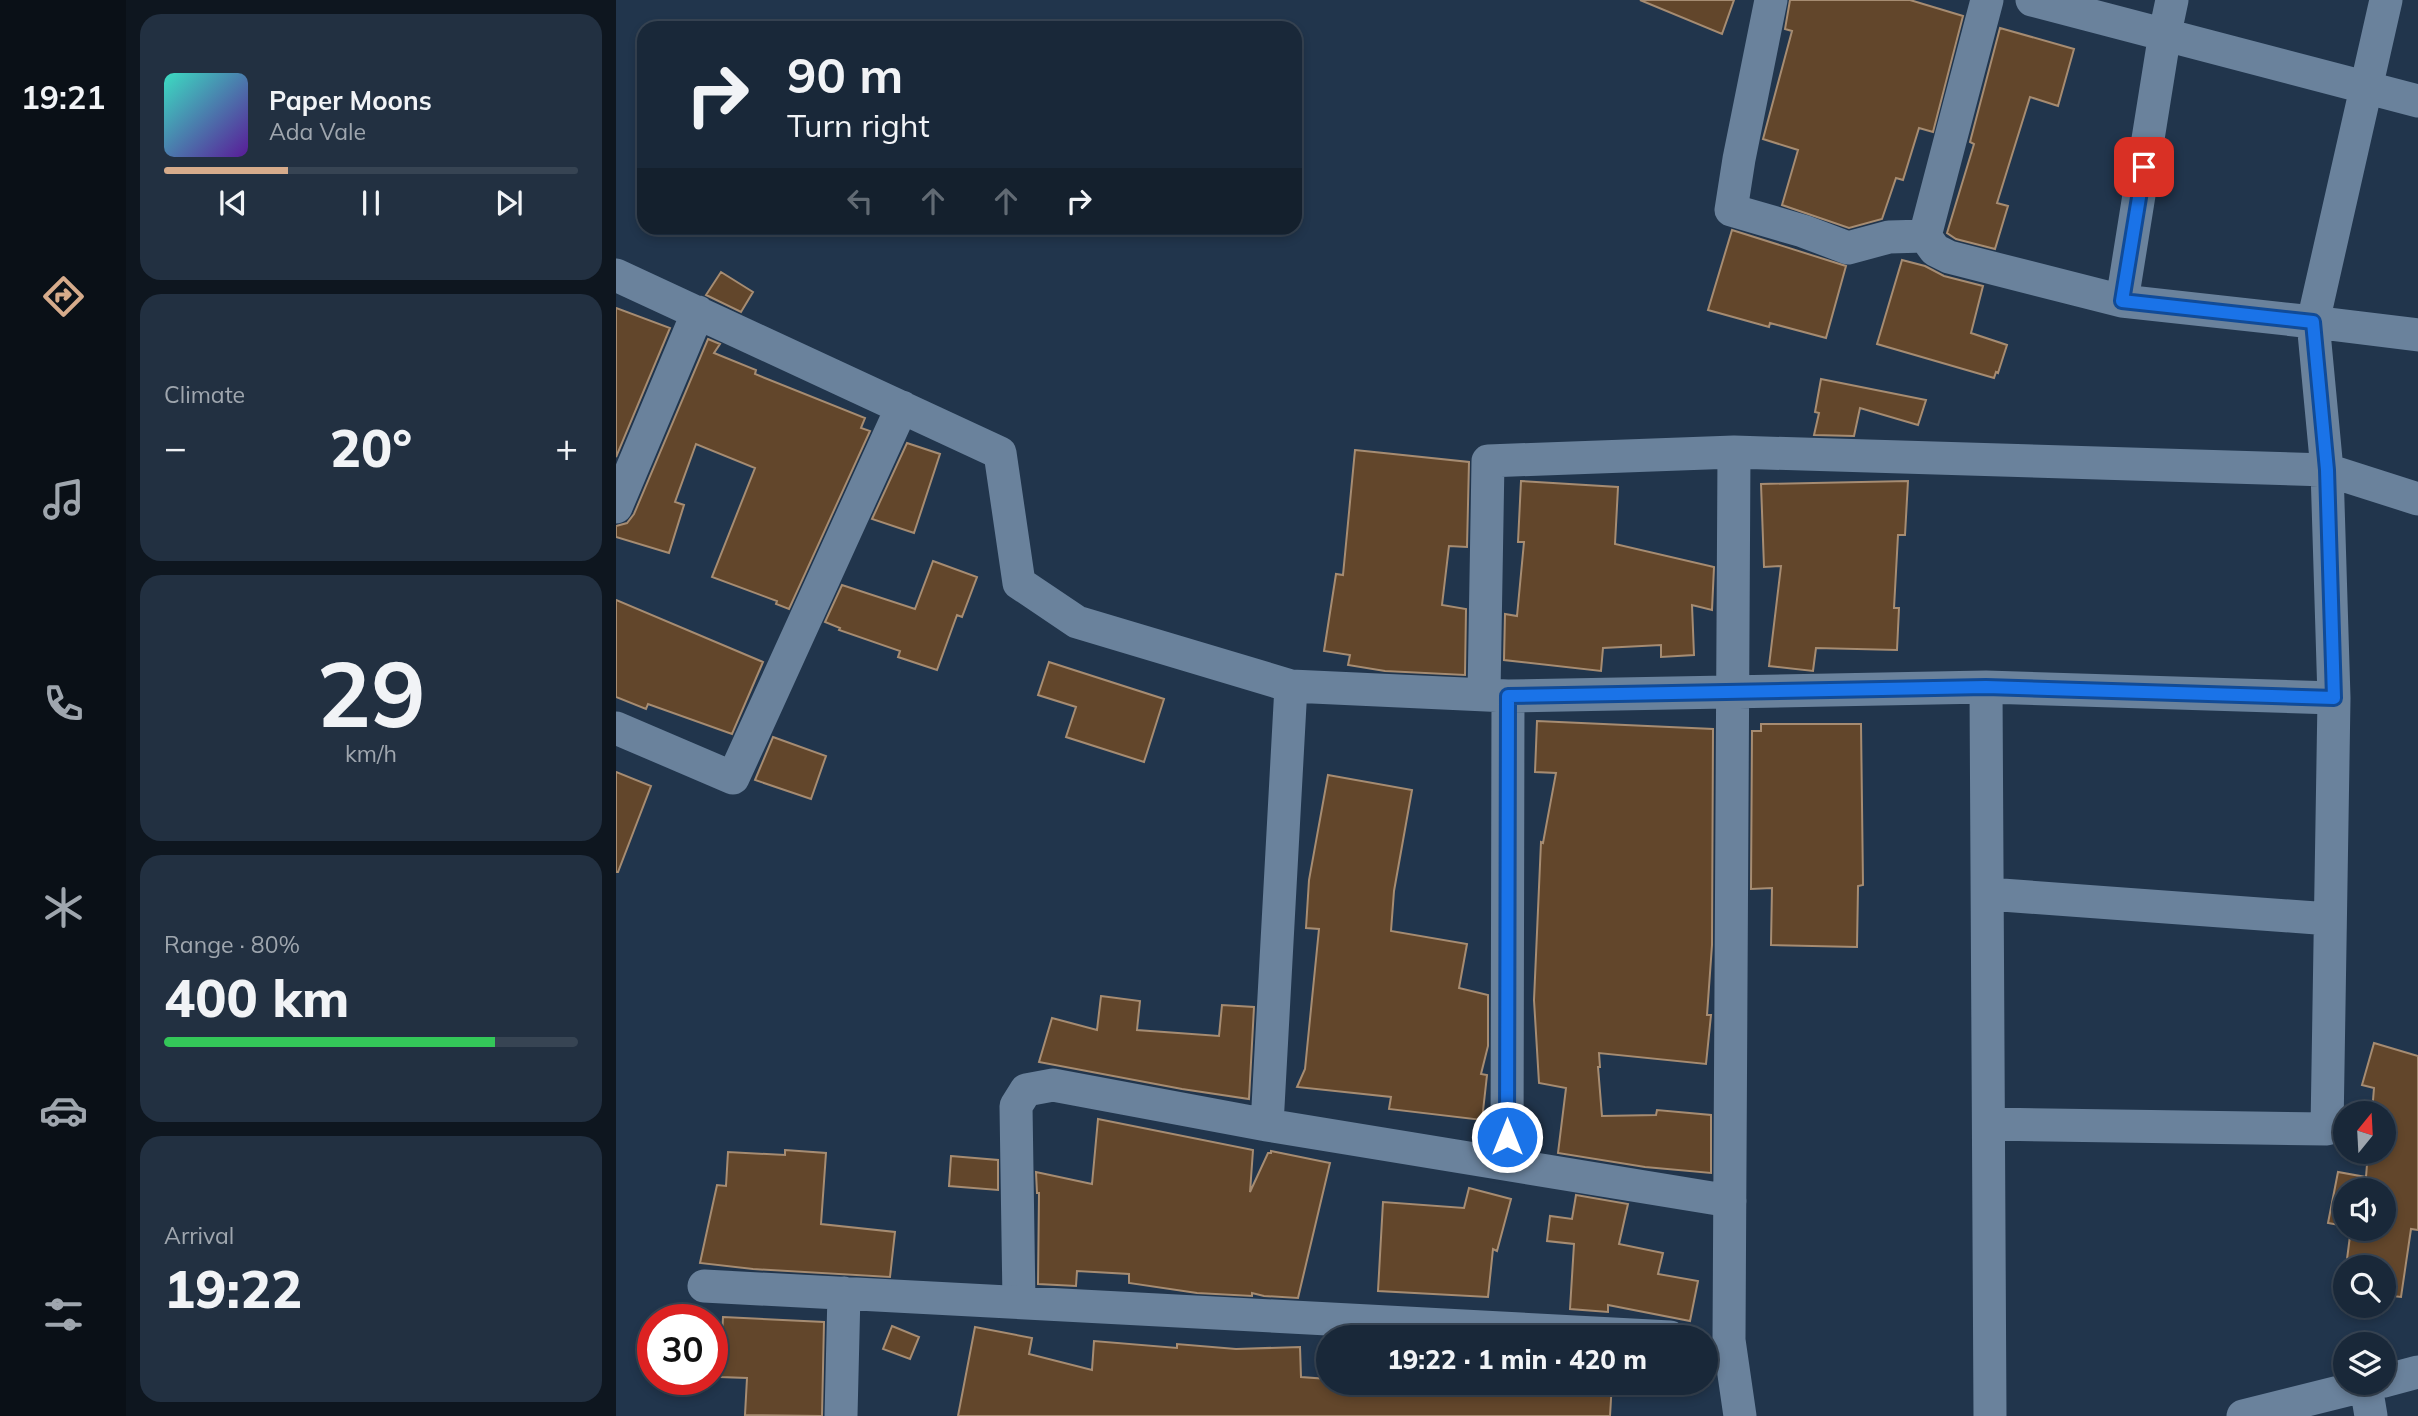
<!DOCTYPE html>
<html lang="en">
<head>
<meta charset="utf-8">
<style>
	:root { --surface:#192839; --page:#223041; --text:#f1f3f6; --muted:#9fa6ae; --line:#374453; --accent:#d6ab8b }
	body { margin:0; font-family:Mulish,sans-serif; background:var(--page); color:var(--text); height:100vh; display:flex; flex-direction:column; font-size:26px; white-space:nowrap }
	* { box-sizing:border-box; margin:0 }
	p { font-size:23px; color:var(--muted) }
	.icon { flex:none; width:38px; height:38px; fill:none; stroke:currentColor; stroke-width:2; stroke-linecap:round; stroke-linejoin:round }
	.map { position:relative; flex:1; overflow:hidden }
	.details { display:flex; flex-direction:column; gap:14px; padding:14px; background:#0e161f; width:490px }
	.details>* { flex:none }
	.guide { position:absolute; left:21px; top:21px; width:665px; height:214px; border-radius:21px; box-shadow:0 4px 10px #0003,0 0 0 2px var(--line); background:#192839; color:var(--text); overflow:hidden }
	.needle { width:46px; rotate:18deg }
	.controls { position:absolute; left:1717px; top:1101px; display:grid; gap:14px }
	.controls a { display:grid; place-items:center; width:63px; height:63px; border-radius:50%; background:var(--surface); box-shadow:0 4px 10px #0003,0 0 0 2px var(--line); font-size:35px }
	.speed { position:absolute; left:21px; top:1304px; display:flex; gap:14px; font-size:35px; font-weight:700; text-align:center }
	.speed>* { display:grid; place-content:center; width:91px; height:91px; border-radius:50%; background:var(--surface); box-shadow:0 4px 10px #0003,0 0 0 2px var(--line); line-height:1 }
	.speed .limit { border:10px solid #d22; background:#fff; color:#111 }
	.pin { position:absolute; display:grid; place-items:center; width:60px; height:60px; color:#fff; margin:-30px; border-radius:14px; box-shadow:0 4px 10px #0006 }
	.me { position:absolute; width:77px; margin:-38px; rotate:0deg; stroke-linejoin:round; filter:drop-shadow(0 0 5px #0008) }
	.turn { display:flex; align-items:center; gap:24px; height:147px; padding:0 35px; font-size:32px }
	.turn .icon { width:91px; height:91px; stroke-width:2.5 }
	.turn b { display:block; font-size:49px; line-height:60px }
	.lanes { display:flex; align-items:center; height:66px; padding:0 35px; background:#0003; justify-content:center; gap:35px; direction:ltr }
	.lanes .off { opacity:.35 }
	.big { font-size:52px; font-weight:800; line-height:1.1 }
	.details .widget { flex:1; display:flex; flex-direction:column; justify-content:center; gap:10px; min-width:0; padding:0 24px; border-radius:21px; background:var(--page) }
	.details .dial { align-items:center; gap:0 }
	.dial b { font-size:91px; line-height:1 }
	.song { display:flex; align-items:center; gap:21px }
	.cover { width:84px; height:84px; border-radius:10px; background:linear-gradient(135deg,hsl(170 70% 55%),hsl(270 70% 35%)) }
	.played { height:7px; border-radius:4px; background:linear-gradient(90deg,var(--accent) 30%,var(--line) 30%) }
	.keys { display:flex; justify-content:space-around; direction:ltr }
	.heat { display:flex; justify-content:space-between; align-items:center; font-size:38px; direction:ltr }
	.charge { height:10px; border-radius:5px; background:linear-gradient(90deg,#34c759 80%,var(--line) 0) }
	.trip { position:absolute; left:700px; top:1325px; width:402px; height:70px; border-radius:35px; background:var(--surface); box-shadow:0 4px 10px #0003,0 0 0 2px var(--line); font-weight:800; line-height:70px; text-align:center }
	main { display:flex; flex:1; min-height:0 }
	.tabs { display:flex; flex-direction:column; width:126px; justify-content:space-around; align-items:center; background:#0a1017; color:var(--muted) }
	.tabs .icon { width:49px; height:49px }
	.tabs .current { color:var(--accent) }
	.tabs b { font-size:32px; color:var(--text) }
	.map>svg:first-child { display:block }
	.building { fill:#62462b; stroke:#a68c72; stroke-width:2 }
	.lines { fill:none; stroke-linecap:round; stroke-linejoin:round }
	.minor { stroke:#6a829c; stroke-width:33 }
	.route-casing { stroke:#114b97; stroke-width:18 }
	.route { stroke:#1a73e8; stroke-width:12 }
</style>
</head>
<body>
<main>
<nav class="tabs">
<b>19:21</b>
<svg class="icon current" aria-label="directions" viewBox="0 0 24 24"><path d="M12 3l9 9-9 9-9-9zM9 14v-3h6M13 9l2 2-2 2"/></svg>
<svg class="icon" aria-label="music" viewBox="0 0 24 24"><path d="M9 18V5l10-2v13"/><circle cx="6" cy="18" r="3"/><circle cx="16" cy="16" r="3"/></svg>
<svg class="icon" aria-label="phone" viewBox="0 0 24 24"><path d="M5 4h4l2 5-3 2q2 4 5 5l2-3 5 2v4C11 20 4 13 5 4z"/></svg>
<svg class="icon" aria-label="climate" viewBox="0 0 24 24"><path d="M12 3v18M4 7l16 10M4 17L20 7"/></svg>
<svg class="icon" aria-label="car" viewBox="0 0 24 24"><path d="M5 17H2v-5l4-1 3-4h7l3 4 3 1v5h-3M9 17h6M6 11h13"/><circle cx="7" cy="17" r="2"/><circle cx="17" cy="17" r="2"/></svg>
<svg class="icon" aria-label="filters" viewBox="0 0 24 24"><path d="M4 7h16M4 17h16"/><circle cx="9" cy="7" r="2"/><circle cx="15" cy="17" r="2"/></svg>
</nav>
<section class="details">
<div class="widget">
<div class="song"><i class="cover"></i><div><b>Paper Moons</b><p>Ada Vale</p></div></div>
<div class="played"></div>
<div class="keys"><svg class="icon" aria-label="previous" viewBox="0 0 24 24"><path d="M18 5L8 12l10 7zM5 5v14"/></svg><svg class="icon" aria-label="pause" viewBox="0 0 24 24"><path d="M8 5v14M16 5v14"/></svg><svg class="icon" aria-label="next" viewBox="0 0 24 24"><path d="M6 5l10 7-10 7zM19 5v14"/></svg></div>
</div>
<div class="widget"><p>Climate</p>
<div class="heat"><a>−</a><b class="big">20°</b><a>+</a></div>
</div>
<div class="widget dial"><b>29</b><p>km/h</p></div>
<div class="widget"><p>Range · 80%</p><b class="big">400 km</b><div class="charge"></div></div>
<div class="widget"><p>Arrival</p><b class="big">19:22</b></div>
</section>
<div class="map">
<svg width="1802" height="1416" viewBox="0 0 1802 1416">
	<rect width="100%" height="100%" fill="#21354c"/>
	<path class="building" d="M1024,0H1118L1106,34Z
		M1174,0H1294L1347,16L1317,132L1303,128L1287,180L1280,178L1266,219L1233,228L1166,205L1182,150L1147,139L1176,31L1169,29Z
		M1384,28L1458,49L1442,106L1414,97L1381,203L1392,206L1379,249L1340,239L1331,233L1358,144L1354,142Z
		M1116,230L1230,266L1210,338L1154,323L1153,327L1092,310Z
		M1286,260L1309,266L1328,276L1367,286L1355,333L1391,345L1382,373L1380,372L1378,378L1261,344Z
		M105,272L137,292L125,312L90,295Z
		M0,308L54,328L0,457Z
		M92,339L104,344L98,353L140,370L139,374L249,418L245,428L254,431L173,609L160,604L161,601L96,577L139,468L80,444L59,502L68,505L53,553L0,537V526L11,523L18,514Z
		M1205,379L1310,400L1302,425L1244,408L1238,436L1198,435L1203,413L1199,412Z
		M291,443L324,454L298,533L256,519Z
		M739,450L853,462L851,547L833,546L826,605L850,609L849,675L769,671L732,665L734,655L708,651L720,574L727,575Z
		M905,481L1002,487L999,544L1098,567L1096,610L1076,605L1078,655L1045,657V645L987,648L985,671L888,660L889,614L901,616L908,542H902Z
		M1292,481L1289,535H1282L1278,608H1283L1281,650L1200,648L1197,671L1153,666L1165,566L1148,567L1145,484Z
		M317,561L361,577L346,617L341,615L321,670L282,657L284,651L223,630L224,628L209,622L226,585L299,609Z
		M0,600L147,662L116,734L32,704L30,709L0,697Z
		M433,662L548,699L528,762L450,737L460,707L422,695Z
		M921,721L1097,729L1096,945L1091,1015H1095L1090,1064L983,1053L984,1067H982L986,1116L1040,1115L1041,1110L1095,1115V1173L1029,1167L942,1153L950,1088L923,1083L918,1000L925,842L927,843L940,773L919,772Z
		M1145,724H1245L1247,885L1242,886L1241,947L1155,945L1156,888L1135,889L1136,731H1145Z
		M157,737L210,756L195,799L139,780Z
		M0,772L35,786L2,872H0Z
		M712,775L796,790L778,891L775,931L851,944L843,988L872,995V1046L865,1074L871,1075L866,1120L773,1109L775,1097L681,1087L689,1069L703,929L690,928L693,880Z
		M485,996L524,1001L521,1030L603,1036L606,1005L638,1007L633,1099L566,1089L423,1062L436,1018L481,1030Z
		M1758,1043L1802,1056V1230L1795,1229L1785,1297L1768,1295V1267H1730L1735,1228H1768V1190H1729V1226L1712,1223L1722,1172L1750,1177L1752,1152H1768V1113H1756L1758,1088L1746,1085Z
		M482,1119L637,1150L634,1192L652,1153H655V1151L714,1163L682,1298L648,1296L636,1293V1296L581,1293L513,1283V1274L461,1271L460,1286L422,1284L423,1193H421L420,1172L476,1184Z
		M169,1150L210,1153L205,1224L279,1232L274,1277L137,1269L84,1263L101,1185L110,1186L112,1152L169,1155Z
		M335,1156L382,1160V1190L333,1186Z
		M853,1188L895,1199L881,1251L877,1249L872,1297L762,1291L767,1202L848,1208Z
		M960,1195L1012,1204L1003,1244L1047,1253L1042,1274L1082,1281L1074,1321L992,1305V1312L954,1309L958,1244L931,1241L934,1216L956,1219Z
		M107,1317L208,1322L206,1416L129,1415L131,1378L104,1377Z
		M276,1326L303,1337L294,1359L267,1349Z
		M359,1327L416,1338L413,1354L476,1370L478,1341L561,1348V1344L620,1349L684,1347L685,1377L712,1379V1382H740V1384L814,1389L815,1382H996L994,1416H342Z"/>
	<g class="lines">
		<path class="minor" d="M1155,0L1123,159L1115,210L1187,231L1232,248L1273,237L1309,236
			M1371,0L1309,236L1319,250L1333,257L1506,301L1697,322L1770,0
			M1416,0L1802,101
			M0,275L384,453L403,583L461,622L675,686L892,696L1370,687L1374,1416
			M1506,301L1549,33L1556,0
			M1118,452L1113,1340L1124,1416
			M0,507L82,312
			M1370,687L1718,698L1711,1129L1373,1124
			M868,694L872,461L1118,452L1711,470L1802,499
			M1718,698L1711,470L1697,322L1802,335
			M0,728L117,778L286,407
			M1372,894L1714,919
			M651,1125L675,686
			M891,1164L892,696
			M88,1286L1054,1337
			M403,1302L400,1106L410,1090L437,1085L651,1125L1114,1201
			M1768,1381L1802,1372
			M1750,1386L1755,1416
			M225,1416L228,1293
			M1627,1416L1763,1382"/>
	</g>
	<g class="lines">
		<g class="route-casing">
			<path id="route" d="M891,1137L892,696L1370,687L1718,698L1711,470L1697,322L1506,301L1528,167"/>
		</g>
		<use href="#route" class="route"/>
	</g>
</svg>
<div class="controls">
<a><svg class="needle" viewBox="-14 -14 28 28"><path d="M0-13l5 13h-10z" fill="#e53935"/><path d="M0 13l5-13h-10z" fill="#9fa6ae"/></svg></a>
<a><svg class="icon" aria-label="sound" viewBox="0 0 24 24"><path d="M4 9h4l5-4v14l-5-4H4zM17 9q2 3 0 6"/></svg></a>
<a><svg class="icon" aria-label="search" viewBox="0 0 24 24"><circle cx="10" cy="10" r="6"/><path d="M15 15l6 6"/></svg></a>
<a><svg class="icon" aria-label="layers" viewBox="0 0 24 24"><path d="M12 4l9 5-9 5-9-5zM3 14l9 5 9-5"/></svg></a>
</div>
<div class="speed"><div class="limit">30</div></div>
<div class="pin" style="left:1528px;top:167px;background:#d93025"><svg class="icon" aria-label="arrive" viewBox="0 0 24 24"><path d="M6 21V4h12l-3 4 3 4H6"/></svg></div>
<svg class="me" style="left:891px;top:1137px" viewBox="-20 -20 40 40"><circle r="17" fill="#1a73e8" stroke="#fff" stroke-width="3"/><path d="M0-11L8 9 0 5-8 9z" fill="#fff"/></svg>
<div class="trip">19:22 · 1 min · 420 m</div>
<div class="guide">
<div class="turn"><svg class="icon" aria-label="right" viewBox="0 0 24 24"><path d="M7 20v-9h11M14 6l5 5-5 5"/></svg><div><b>90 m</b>Turn right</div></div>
<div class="lanes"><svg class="icon off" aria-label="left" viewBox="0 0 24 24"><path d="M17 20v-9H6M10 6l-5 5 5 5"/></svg><svg class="icon off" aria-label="ahead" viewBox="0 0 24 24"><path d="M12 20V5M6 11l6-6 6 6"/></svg><svg class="icon off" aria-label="ahead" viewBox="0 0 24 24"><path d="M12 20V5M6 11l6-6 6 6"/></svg><svg class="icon" aria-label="right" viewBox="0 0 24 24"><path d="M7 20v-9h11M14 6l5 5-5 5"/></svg></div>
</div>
</div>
</main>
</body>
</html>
